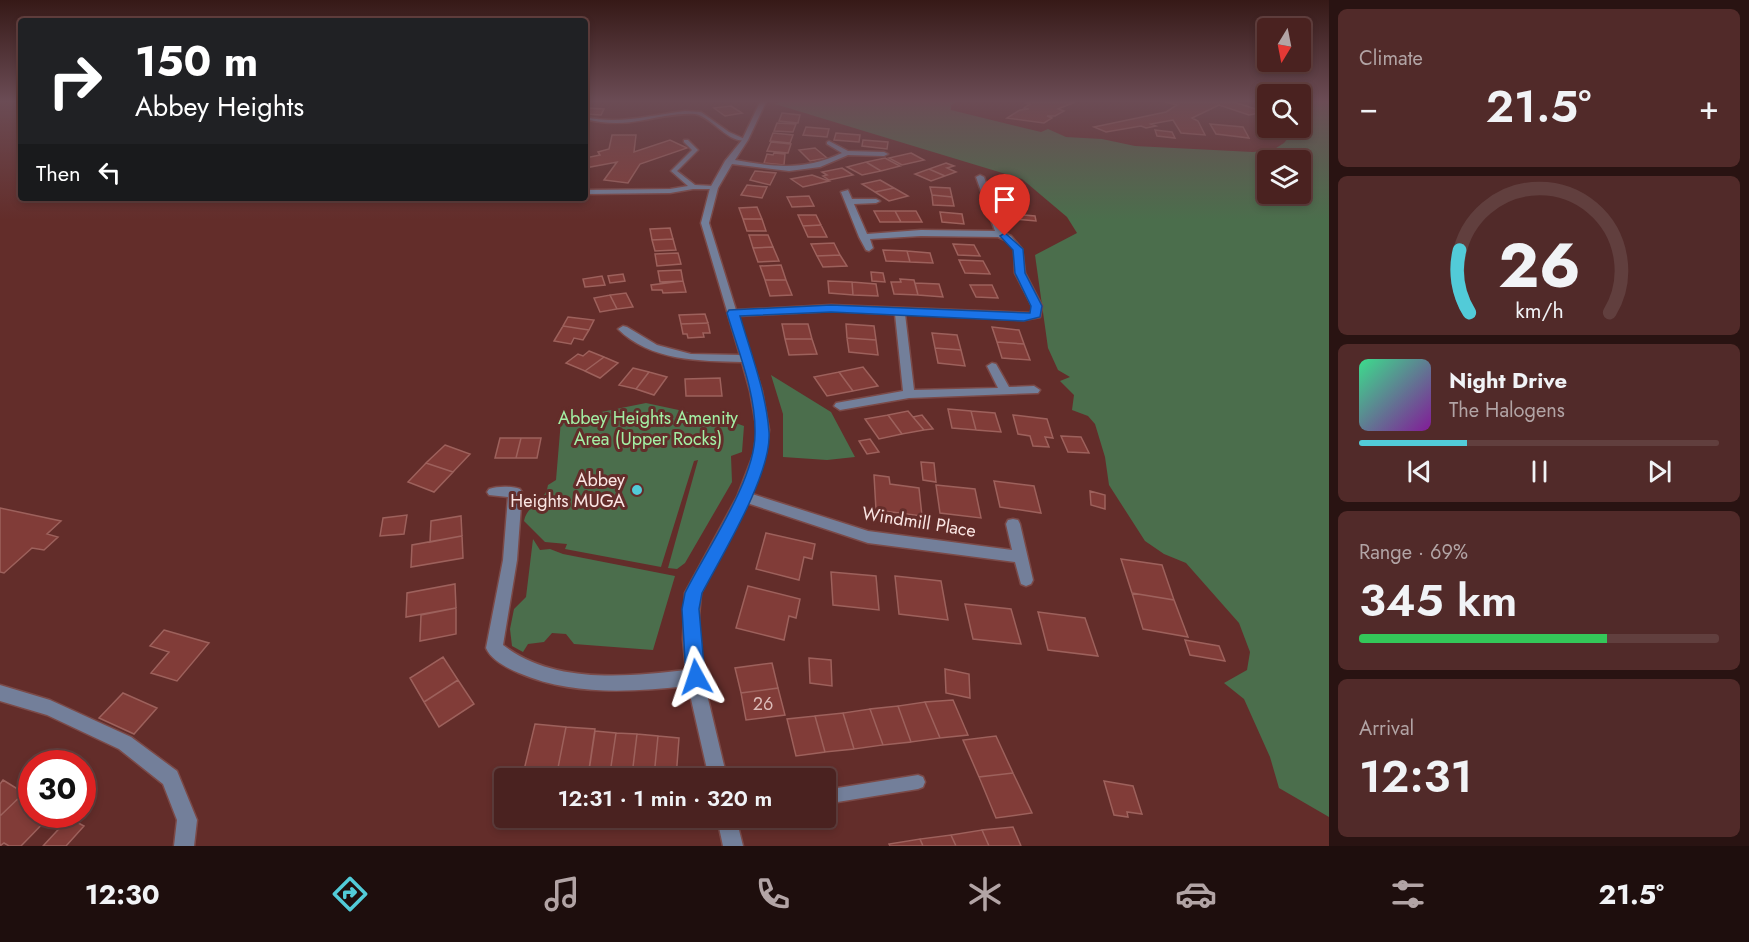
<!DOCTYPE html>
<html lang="en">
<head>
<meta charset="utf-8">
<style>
	:root { --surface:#4a2220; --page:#512a29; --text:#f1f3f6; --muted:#b2a4a5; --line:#613f3e; --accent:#52cbd8 }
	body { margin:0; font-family:Jost,sans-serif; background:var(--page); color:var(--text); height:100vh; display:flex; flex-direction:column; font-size:22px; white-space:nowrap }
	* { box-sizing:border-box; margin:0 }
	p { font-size:20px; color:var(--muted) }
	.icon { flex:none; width:33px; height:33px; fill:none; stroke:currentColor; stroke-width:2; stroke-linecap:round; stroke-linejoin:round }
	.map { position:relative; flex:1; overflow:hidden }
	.sheet { display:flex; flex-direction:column; gap:9px; padding:9px; background:#291312; width:420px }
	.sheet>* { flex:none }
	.top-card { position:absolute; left:18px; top:18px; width:570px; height:183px; border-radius:6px; box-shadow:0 3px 9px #0003,0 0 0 2px var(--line); background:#202124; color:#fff; overflow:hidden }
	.needle { width:39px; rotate:190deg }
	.buttons { position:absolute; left:1257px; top:18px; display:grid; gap:12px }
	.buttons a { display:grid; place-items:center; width:54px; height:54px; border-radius:6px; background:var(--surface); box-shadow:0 3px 9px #0003,0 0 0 2px var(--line); font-size:30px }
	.speed { position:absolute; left:18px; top:750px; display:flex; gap:12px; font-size:30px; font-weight:700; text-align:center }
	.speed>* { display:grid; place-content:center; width:78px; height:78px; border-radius:50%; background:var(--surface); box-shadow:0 3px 9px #0003,0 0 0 2px var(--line); line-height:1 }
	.speed .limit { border:9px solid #d22; background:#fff; color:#111 }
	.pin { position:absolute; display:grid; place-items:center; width:51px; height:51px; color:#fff; margin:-62px -26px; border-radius:50% 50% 50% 0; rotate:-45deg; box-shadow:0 0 6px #0007 }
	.pin .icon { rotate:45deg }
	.me { position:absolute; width:66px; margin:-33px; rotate:355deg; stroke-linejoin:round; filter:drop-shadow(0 0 4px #0008) }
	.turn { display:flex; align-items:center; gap:21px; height:126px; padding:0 18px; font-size:27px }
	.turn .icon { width:78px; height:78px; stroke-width:2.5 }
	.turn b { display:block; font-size:42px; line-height:51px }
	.then { display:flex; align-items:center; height:57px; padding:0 18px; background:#0003; gap:12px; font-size:22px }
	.big { font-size:45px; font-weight:600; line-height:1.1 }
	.sheet .card { flex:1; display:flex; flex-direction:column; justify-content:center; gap:9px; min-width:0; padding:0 21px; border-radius:9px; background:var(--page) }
	.sheet .dial { align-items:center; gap:0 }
	.dial svg { height:156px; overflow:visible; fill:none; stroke:var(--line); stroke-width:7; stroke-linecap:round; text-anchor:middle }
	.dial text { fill:var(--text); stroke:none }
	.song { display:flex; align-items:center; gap:18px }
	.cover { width:72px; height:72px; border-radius:9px; background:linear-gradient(135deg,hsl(150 70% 55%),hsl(290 70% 35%)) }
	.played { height:6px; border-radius:3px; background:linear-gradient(90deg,var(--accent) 30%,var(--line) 30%) }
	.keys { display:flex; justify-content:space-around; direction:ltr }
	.heat { display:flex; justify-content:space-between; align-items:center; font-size:33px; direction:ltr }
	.charge { height:9px; border-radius:4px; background:linear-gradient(90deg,#34c759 69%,var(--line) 0) }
	.trip { position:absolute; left:494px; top:768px; width:342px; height:60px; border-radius:6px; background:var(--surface); box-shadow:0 3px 9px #0003,0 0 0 2px var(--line); font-weight:600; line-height:60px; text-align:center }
	.dock { display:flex; height:96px; justify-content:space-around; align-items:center; background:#1e0e0d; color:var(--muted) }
	.dock .icon { width:42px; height:42px }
	.dock .active { color:var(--accent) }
	.dock b { font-size:27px; color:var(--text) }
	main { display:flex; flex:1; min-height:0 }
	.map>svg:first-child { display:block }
	.green { fill:#4b6e4c; fill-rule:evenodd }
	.building { fill:#813c38; stroke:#9d615c; stroke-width:1.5 }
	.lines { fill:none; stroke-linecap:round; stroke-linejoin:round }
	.service-casing { stroke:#7b4a48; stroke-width:3 }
	.minor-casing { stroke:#7b4a48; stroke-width:3 }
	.service { fill:#737f9a; fill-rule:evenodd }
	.minor { fill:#737f9a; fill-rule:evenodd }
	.route { fill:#1a73e8; stroke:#114b97; stroke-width:1.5 }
	.poi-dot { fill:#52cbd8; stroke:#632d2a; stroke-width:2 }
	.labels { text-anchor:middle; stroke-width:6; stroke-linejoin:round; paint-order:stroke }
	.park-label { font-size:18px; fill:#a3f0a5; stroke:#632d2a }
	.poi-label { font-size:18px; fill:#fae5e3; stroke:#632d2a; text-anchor:end }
	.street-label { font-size:18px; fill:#fae5e3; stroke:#632d2a }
	.near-number-label { font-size:18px; fill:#dcbbb8 }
</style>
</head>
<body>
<main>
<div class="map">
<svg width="1329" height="846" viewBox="0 0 1329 846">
	<rect width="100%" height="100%" fill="#632d2a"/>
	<path class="green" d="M779,102H956L951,105V110L1041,132L1048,129L1066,137L1102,139L1135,146L1253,152L1273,150L1284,143L1293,132L1292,128H1300L1301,102H1329V817L1279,788L1270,757L1244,699L1224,683L1247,670L1250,652L1239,623L1186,563L1164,554L1145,541L1109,485L1105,457L1095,424L1088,416L1072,410L1074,395L1060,381L1070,377L1058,370L1048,348L1035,255L1077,233L1067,217L1022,179L775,104ZM1268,160H1300V194H1268Z
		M771,375L831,412L855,457L827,460L783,457V414Z
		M646,403L730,421L744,426L742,452L731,456L732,482L685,563L677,569L668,568L698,460L694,461L661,567L565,549L567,544L545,542L524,521C527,504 546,502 548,485L556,480L561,420Z
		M533,539L540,550L550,549L563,554L675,576L653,650L574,644L566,634L552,633L544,642L528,644L523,652L512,646L510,629L514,609L526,597Z"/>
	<path class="building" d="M1028,102H1075L1058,109L1064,111L1055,116H1047L1052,118L1044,123L1007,118L1020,110L1029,109L1024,108L1030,104L1026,103Z
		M1165,102H1234L1265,112L1249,115L1219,105L1192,118L1198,121L1205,135L1181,133L1173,120L1151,124L1156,126L1146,128L1141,126L1106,132L1094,127L1166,112L1177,105Z
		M731,106L742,113L725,116L714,108Z
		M587,108L604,109L601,115L585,114Z
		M782,113L800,115L798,123L779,121Z
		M777,123L796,124L793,132L774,131Z
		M1210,124L1243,127L1249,138L1216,134Z
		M806,127L829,129L827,137L803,135Z
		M1155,130L1172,132L1175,138L1157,136Z
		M773,133L793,135L790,143L770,141Z
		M836,133L860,135L859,142L834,140Z
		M612,135H636L634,152L670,140L687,148L640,164L628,183L604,180L617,162L585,168V158L600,155L598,152L609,149Z
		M863,140L888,142L887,149L862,146Z
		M771,142L791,144L788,153L767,151Z
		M815,148L827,158L810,161L799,150Z
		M774,153L785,154L784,165L764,163L767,154L773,155Z
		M911,153L924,160L902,165L889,158Z
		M885,158L900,166L881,171L866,162Z
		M866,162L881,171L862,175L847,167Z
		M946,163L954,166L947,168L956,172L945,176L929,169Z
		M842,168L853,175L829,180L823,176L827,175L822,172Z
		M929,169L945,176L931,181L915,174Z
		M755,171L776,173L770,185L750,180Z
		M812,175L829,181L803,187L791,179Z
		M880,180L894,188L875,192L862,184Z
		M747,185L767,187L762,198L741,195Z
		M995,185L1012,186L1015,194L998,193Z
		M930,187L950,188L952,197L932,195Z
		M894,188L908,196L889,201L875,192Z
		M998,193L1015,194L1018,204L1001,203Z
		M932,195L952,197L954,206L933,205Z
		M809,196L814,206L792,207L787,197Z
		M757,207L762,219H743L739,208Z
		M1001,207L1022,209L1024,215L1035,216L1036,221L1004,218Z
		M874,211H895L901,222H880Z
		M895,211H916L922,222H901Z
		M940,212L962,214L964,224L942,222Z
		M798,215H816L821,225L803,226Z
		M743,219H762L766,231H747Z
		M821,225L827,237H808L803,226Z
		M670,228L673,239L652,240L650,229Z
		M749,235H768L773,247L753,248Z
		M673,239L676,250L655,251L652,240Z
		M834,243L840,255L817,256L811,244Z
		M953,244L974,245L980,256L958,255Z
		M773,247L779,261L758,262L753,248Z
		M883,250L907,251L910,262L886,261Z
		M907,251L930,253L933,263L910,262Z
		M678,253L681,264L657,266L655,254Z
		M840,255L847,266L823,267L817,256Z
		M959,260L983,261L990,274L965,273Z
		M781,265L786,280H765L760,266Z
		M681,270L683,281L660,282L658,271Z
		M871,272L883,273L885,282L872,281Z
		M623,274L625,281L610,283L608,276Z
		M602,276L605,285L585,287L583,279Z
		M900,279L914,280L918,295L894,294L891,282H901Z
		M765,280H786L792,295L770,296Z
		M683,281L686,292L663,293L662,290H652L651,285Z
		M828,281L852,282L853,295L829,293Z
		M852,282L876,284L878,296L853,295Z
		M915,283L939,284L943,297L918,295Z
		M970,285H992L998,298L976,297Z
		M626,293L633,307L617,309L610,295Z
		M610,295L617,309L600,312L594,298Z
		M705,314L708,323L681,324L679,315Z
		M568,317L594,320L589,330L563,326Z
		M708,323L710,333H703L704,337L688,338L687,334H683L681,324Z
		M782,324H808L812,339H785Z
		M846,324L874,326L876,340L847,338Z
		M563,326L589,330L583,340L574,338L571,344L554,341Z
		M992,327L1019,330L1024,344L997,342Z
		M932,333L957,335L961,350L935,348Z
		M847,338L876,340L878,355L849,352Z
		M785,339H812L817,354L789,355Z
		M997,342L1024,344L1030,360L1002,358Z
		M935,348L961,350L965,366L938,363Z
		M589,351L604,357L585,371L566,363L578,354L583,356Z
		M604,357L618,363L600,378L585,371Z
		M863,367L878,386L853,391L839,372Z
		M633,368L649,372L636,389L619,385Z
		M649,372L667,377L654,395L636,389Z
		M839,372L853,391L827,396L814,377Z
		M720,378L722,396H686L685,379Z
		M948,409L971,411L976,430L952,428Z
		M908,411L913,417L924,430L902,434L888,415Z
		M971,411L995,413L1001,432L976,430Z
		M888,415L902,434L879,439L865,419Z
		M922,415L933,429L924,430L913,417Z
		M1013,415L1047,419L1053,438L1045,437L1049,447L1033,446L1030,436L1018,434Z
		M1061,436L1081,437L1089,453L1068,452Z
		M500,438H521L516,458H495Z
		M521,438H541L537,458H516Z
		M870,439L879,452L867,454L859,441Z
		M445,445L470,454L453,472L426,463Z
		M921,462L934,463L936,482L923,480Z
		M426,463L453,472L434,492L408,482Z
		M874,475L889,477L890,484L919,488L922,516L876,510Z
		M994,481L1034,486L1041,513L1000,507Z
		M936,485L975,489L981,518L940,513Z
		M1090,491L1105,495V509L1091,505Z
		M0,508L61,521L47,534L58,537L44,550L32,548L4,573L0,572Z
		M407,515L404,534L380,536L383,518Z
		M461,516L462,536L430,542L431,521Z
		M766,533L815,544L812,559L804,557L799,580L756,569Z
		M462,536L463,558L411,567L412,545Z
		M1121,559L1162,565L1174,600L1132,593Z
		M831,572L876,576L879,610L833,605Z
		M895,576L941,581L948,620L899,614Z
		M455,584L456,608L406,617L407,593Z
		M748,586L800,599L796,618L789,616L784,640L736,628Z
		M1132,593L1174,600L1188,637L1143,629Z
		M965,604L1011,609L1021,644L973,639Z
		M456,608V634L420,641L421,615Z
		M1038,612L1085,618L1098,656L1048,650Z
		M164,630L209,643L177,681L151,673L169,652L150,646Z
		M1185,640L1219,646L1225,661L1190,655Z
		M443,657L458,680L424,702L410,678Z
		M809,658L831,660L832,686L810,683Z
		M772,663L778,688L741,693L735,668Z
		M945,669L969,674L970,698L946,693Z
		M458,680L474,704L439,727L424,702Z
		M778,688L785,715L746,720L741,693Z
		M123,693L157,708L134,734L99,718Z
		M953,700L968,735L940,738L925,702Z
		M925,702L940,738L911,742L898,706Z
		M898,706L911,742L883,745L870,709Z
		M870,709L883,745L854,749L843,713Z
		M843,713L854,749L825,752L815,716Z
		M815,716L825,752L796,756L787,719Z
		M535,724L566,727L557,773L524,770Z
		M566,727L595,729L588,776L557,773Z
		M595,731L616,733L610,773L589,771Z
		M616,733L637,734L632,775L610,773Z
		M637,734L658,736L654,776L632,775Z
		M658,736L679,738L676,778L654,776Z
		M996,736L1013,773L979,777L963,740Z
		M1013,773L1032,813L996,818L979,777Z
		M3,780L24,793L0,816V784Z
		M1104,781L1133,786L1142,814L1127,812L1128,817L1114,815Z
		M24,793L32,797V814L50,816L21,846H9L4,843L0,846V816Z
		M69,818L84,826L66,846H43Z
		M1013,827L1021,846H989L982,830Z
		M982,830L989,846H956L951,835Z
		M951,835L956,846H923L920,839Z
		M920,839L923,846H890L889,844Z"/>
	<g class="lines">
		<g class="service-casing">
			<path id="service" d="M1263,102H1268V104Z
				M685,111L701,112L729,132L747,140C729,145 711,116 695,114C678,113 661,117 644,120C624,124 605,124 585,119V117C620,125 650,115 685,111Z
				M684,140H688L698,150L677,171L695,185L714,186L717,188L716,189H693L670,193L585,194V190L670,189L688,186L671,171L692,150L684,142Z
				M918,775L923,777L925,782L923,787L918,789L825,804V790Z"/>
		</g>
		<g class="minor-casing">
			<path id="minor" d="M760,102H766L748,140L735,160C774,167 804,171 842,153L827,144V142L829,141L848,151L884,152L888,154L884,156L848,155L820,167L789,171L732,164L718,188L709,223L736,310L831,305L1031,313L1032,306L1015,273L1014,249L1005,240L998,237L921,236L870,239L873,248L869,251L866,250L859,237L841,192L848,190L852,199H876L880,201L876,203L854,204L867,234L921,230L995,231L976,177L980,175L984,177L1004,233L1011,236L1022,249L1025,273L1042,306L1040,317L1024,320L905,314L914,390L998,388L987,366L992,363L996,364L1009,387L1034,386L1040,390L1038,393L909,398L840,410L834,406L836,403L903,391L895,314L831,311L738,316L762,391L769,430L766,453L752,494L868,531L1012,550L1006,524L1008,520L1013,519L1018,520L1020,524L1033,580L1031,584L1026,586L1021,584L1015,562L868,543L747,503L701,593L699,616V639L705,686L727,778H709L688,686C632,692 572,696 519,673C507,668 491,660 486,648L503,560L508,497L489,495L487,492L489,489C498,486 511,486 520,489L522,492L517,560L503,645C554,684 625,677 686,670L683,639L685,593L737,497L754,453L757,430L750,391L742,362C700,361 650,361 618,329L623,326L627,327L657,345L691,354L740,355L701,223L710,188L725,161L742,140Z
				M0,685L50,700L131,737L177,771L197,820L194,846H174L177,820L163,784L119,749L47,715L0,701Z
				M717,818H736L743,846H723Z"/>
		</g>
		<use href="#service" class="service"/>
		<use href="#minor" class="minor"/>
	</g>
	<linearGradient id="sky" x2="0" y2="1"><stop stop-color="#361917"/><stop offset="0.46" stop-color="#6b4c55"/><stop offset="1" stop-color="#6b4c55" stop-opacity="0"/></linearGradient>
	<rect width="1329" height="220" fill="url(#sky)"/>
	<path class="route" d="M1005,233L1023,249L1025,273L1042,306L1040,317L1024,321L831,312L740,316C751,354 766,392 769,432C772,474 722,555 702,593L699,609L705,677L703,684L696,686L689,684L686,677L682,609L685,593C706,550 755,481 755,434C756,393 738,351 727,313L729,310L831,305L1030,313L1031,306L1015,273L1013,250L1000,236Z"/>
	<circle class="poi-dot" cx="637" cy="490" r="6"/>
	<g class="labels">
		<g class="park-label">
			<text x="648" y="424">Abbey Heights Amenity<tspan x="648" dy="21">Area (Upper Rocks)</tspan></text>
		</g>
		<g class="poi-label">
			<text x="625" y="486">Abbey<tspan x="625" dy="21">Heights MUGA</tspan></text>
		</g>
		<g class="street-label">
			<text transform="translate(919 522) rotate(9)" y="6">Windmill Place</text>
		</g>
		<g class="near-number-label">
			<text x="763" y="710">26</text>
		</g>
	</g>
</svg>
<div class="buttons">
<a><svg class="needle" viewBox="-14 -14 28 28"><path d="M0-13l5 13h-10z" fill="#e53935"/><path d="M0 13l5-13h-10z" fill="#b2a4a5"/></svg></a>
<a><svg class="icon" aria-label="search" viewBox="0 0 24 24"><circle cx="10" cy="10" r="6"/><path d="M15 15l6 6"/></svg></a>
<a><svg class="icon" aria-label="layers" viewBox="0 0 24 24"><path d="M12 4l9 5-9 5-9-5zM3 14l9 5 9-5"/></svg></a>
</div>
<div class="speed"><div class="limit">30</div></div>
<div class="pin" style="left:1005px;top:236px;background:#d93025"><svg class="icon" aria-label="arrive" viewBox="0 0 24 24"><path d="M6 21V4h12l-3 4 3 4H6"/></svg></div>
<svg class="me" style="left:696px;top:677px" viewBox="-20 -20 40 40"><path d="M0-17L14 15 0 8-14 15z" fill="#1a73e8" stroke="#fff" stroke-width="4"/></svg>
<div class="trip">12:31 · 1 min · 320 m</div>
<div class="top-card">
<div class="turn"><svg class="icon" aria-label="right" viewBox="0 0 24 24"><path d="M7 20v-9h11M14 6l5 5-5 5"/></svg><div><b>150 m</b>Abbey Heights</div></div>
<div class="then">Then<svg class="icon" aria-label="left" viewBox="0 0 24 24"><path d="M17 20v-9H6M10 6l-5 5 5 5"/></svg></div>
</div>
</div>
<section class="sheet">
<div class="card"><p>Climate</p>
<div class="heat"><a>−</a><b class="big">21.5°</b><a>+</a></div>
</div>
<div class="card dial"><svg viewBox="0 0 100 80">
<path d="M14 69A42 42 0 1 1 86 69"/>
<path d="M14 69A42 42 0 0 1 9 37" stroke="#52cbd8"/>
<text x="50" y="56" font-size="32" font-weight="700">26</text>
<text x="50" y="72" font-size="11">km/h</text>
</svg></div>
<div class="card">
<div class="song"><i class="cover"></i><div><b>Night Drive</b><p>The Halogens</p></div></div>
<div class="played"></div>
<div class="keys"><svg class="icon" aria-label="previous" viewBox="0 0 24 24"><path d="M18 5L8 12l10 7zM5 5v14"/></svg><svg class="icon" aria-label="pause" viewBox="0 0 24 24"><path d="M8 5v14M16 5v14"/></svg><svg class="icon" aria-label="next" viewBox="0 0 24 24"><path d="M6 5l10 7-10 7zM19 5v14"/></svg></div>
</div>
<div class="card"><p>Range · 69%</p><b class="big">345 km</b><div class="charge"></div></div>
<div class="card"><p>Arrival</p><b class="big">12:31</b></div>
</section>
</main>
<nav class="dock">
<b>12:30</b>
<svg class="icon active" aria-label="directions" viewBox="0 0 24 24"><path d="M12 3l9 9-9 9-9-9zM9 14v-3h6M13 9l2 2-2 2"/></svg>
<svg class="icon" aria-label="music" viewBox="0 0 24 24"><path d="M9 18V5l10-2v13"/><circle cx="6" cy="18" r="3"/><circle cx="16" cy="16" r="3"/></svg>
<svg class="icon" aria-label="phone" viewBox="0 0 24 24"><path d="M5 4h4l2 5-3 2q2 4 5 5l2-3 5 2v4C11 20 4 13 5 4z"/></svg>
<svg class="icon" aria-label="climate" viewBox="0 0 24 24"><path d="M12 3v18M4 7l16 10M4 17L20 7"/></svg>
<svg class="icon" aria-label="car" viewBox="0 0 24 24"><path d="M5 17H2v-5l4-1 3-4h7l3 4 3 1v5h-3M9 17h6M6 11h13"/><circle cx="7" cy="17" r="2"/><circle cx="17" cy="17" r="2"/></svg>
<svg class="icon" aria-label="filters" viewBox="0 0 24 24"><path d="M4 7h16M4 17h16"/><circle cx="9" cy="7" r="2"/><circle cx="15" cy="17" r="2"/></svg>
<b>21.5°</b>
</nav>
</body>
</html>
